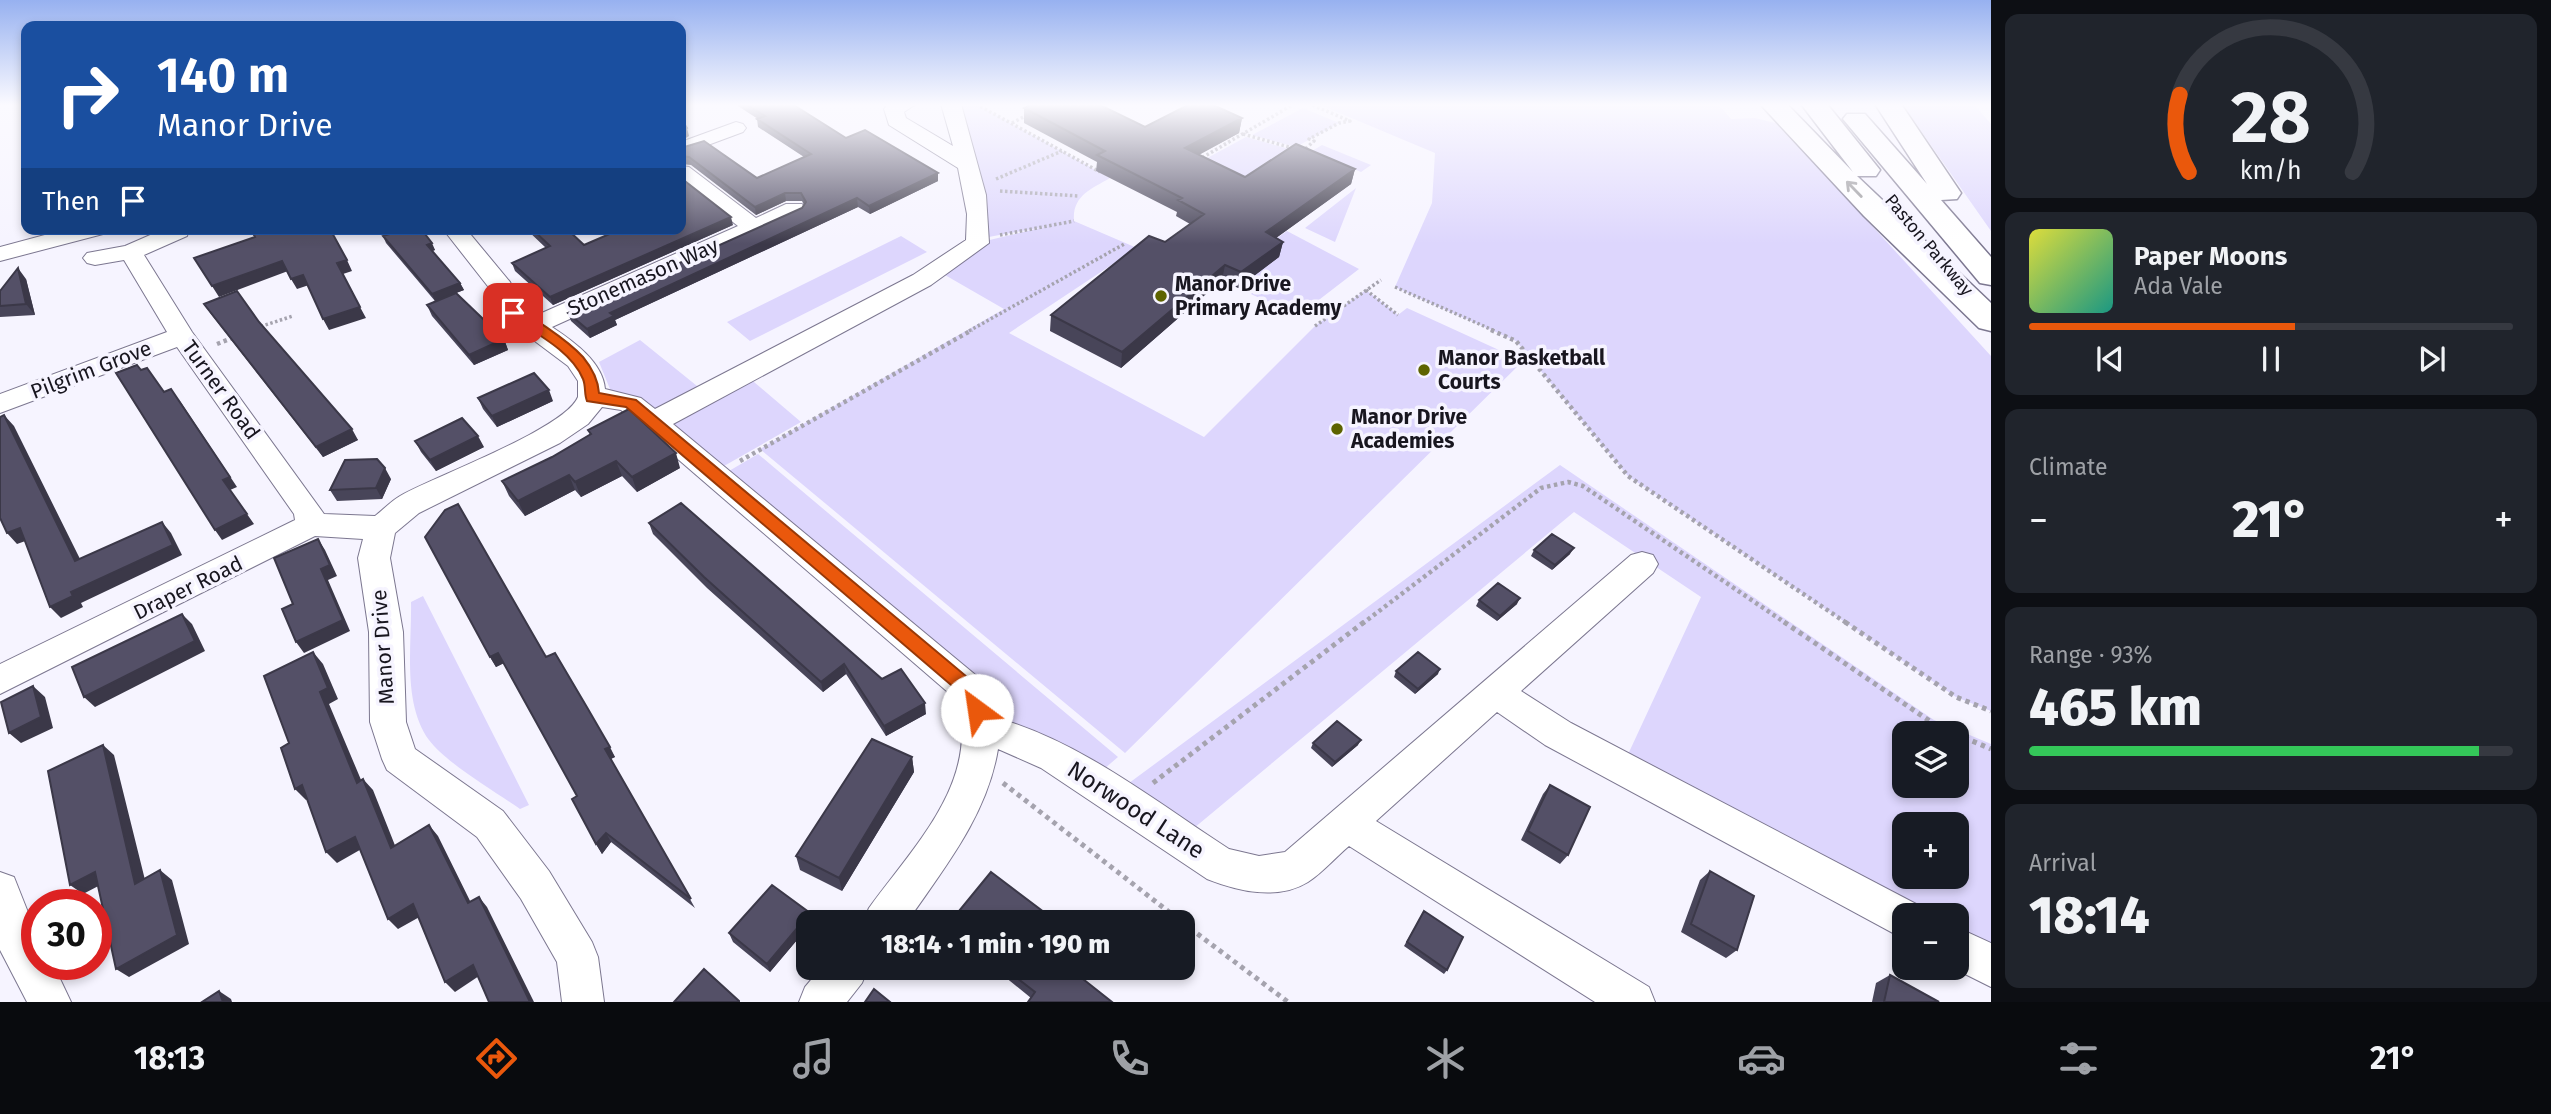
<!DOCTYPE html>
<html lang="en">
<head>
<meta charset="utf-8">
<style>
	:root { --surface:#171b24; --page:#20242c; --text:#f1f3f6; --muted:#9ea1a6; --line:#363941; --accent:#ea580c }
	body { margin:0; font-family:"Fira Sans",sans-serif; background:var(--page); color:var(--text); height:100vh; display:flex; flex-direction:column; font-size:26px; white-space:nowrap }
	* { box-sizing:border-box; margin:0 }
	p { font-size:23px; color:var(--muted) }
	.icon { flex:none; width:38px; height:38px; fill:none; stroke:currentColor; stroke-width:2; stroke-linecap:round; stroke-linejoin:round }
	.map { position:relative; flex:1; overflow:hidden }
	.side { display:flex; flex-direction:column; gap:14px; padding:14px; background:#0d0f14; width:560px }
	.side>* { flex:none }
	.guide { position:absolute; left:21px; top:21px; width:665px; height:214px; border-radius:14px; box-shadow:0 4px 10px #0003; background:#1a4fa0; color:#fff; overflow:hidden }
	.controls { position:absolute; left:1892px; top:721px; display:grid; gap:14px }
	.controls a { display:grid; place-items:center; width:77px; height:77px; border-radius:14px; background:var(--surface); box-shadow:0 4px 10px #0003; font-size:35px }
	.speed { position:absolute; left:21px; top:889px; display:flex; gap:14px; font-size:35px; font-weight:700; text-align:center }
	.speed>* { display:grid; place-content:center; width:91px; height:91px; border-radius:50%; background:var(--surface); box-shadow:0 4px 10px #0003; line-height:1 }
	.speed .limit { border:10px solid #d22; background:#fff; color:#111 }
	.pin { position:absolute; display:grid; place-items:center; width:60px; height:60px; color:#fff; margin:-30px; border-radius:14px; box-shadow:0 4px 10px #0006 }
	.me { position:absolute; width:77px; margin:-38px; rotate:329deg; stroke-linejoin:round; filter:drop-shadow(0 0 5px #0008) }
	.turn { display:flex; align-items:center; gap:24px; height:147px; padding:0 21px; font-size:32px }
	.turn .icon { width:91px; height:91px; stroke-width:2.5 }
	.turn b { display:block; font-size:49px; line-height:60px }
	.then { display:flex; align-items:center; height:66px; padding:0 21px; background:#0003; gap:14px; font-size:26px }
	.big { font-size:52px; font-weight:800; line-height:1.1 }
	.side .card { flex:1; display:flex; flex-direction:column; justify-content:center; gap:10px; min-width:0; padding:0 24px; border-radius:14px; background:var(--page) }
	.side .dial { align-items:center; gap:0 }
	.dial svg { height:182px; overflow:visible; fill:none; stroke:var(--line); stroke-width:7; stroke-linecap:round; text-anchor:middle }
	.dial text { fill:var(--text); stroke:none }
	.song { display:flex; align-items:center; gap:21px }
	.cover { width:84px; height:84px; border-radius:10px; background:linear-gradient(135deg,hsl(60 70% 55%),hsl(170 70% 35%)) }
	.played { height:7px; border-radius:4px; background:linear-gradient(90deg,var(--accent) 55%,var(--line) 55%) }
	.keys { display:flex; justify-content:space-around; direction:ltr }
	.heat { display:flex; justify-content:space-between; align-items:center; font-size:38px; direction:ltr }
	.charge { height:10px; border-radius:5px; background:linear-gradient(90deg,#34c759 93%,var(--line) 0) }
	.trip { position:absolute; left:796px; top:910px; width:399px; height:70px; border-radius:14px; background:var(--surface); box-shadow:0 4px 10px #0003; font-weight:800; line-height:70px; text-align:center }
	.dock { display:flex; height:112px; justify-content:space-around; align-items:center; background:#090b0e; color:var(--muted) }
	.dock .icon { width:49px; height:49px }
	.dock .on { color:var(--accent) }
	.dock b { font-size:32px; color:var(--text) }
	main { display:flex; flex:1; min-height:0 }
	.map>svg:first-child { display:block }
	.green { fill:#ddd6fd; fill-rule:evenodd }
	.lines { fill:none; stroke-linecap:round; stroke-linejoin:round }
	.minor-casing { stroke:#7c7790; stroke-width:2 }
	.highway-casing { stroke:#7c7790; stroke-width:3 }
	.path-far2 { stroke:#a5a3ae; stroke-width:3.5; stroke-dasharray:2.5 2.5; stroke-linecap:butt }
	.path-far1 { stroke:#a5a3ae; stroke-width:4.5; stroke-dasharray:3.5 3.5; stroke-linecap:butt }
	.path { stroke:#a5a3ae; stroke-width:5; stroke-dasharray:4.5 4.5; stroke-linecap:butt }
	.minor { fill:#fff; fill-rule:evenodd }
	.highway { fill:#fff; fill-rule:evenodd }
	.wall { fill:#484559 }
	.shaded-wall { fill:#3b3848 }
	.building { fill:#545067; stroke:#3b3848; stroke-width:2 }
	.oneway { stroke:#97969a }
	.route { fill:#ea580c; stroke:#983908; stroke-width:2 }
	.poi-dot { fill:#5d6300; stroke:#f6f4ff; stroke-width:2.5 }
	.labels { text-anchor:middle; stroke-width:7; stroke-linejoin:round; paint-order:stroke }
	.far-street-label { font-size:18px; fill:#18161f; stroke:#f6f4ff }
	.street-label { font-size:21px; fill:#18161f; stroke:#f6f4ff }
	.poi-label { font-size:21px; font-weight:bold; fill:#18161f; stroke:#f6f4ff; text-anchor:start }
	.near-street-label { font-size:24px; fill:#18161f; stroke:#f6f4ff }
</style>
</head>
<body>
<main>
<div class="map">
<svg width="1991" height="1002" viewBox="0 0 1991 1002">
	<rect width="100%" height="100%" fill="#f6f4ff"/>
	<path class="green" d="M953,104H976L1110,178C1091,189 1072,196 1074,221L1137,248L1009,333L1204,437L1315,326L1366,290L1398,315L1407,308L1523,361L1125,753L760,449L1004,309L938,271L977,243L1048,226L978,239Z
		M1318,104H1718L1731,119L1755,118L1779,124L1991,356V711L1956,697L1628,476L1516,341L1395,287L1432,203L1435,153Z
		M1902,104H1974L1991,124V231Z
		M1303,108L1339,123L1296,147L1252,135Z
		M1246,137L1293,150L1242,185L1198,163Z
		M1322,145L1371,165L1361,172L1312,151Z
		M1356,188L1335,242L1305,228Z
		M1287,231L1359,269L1298,316L1238,288L1279,257L1263,248Z
		M901,236L927,252L750,341L727,322Z
		M640,340L702,390L741,371L801,422L717,470L612,394L599,362Z
		M758,454L1118,757L1097,775L997,723L729,471Z
		M1560,465L1934,720L1991,744V957L1957,939L1956,915H1911L1624,763L1701,597L1574,512L1188,833L1125,786ZM1904,733H1956V786H1904ZM1904,824H1956V877H1904Z
		M423,596L529,805L520,809C496,792 446,763 429,740C402,703 412,644 411,602Z"/>
	<g class="lines">
		<g class="minor-casing">
			<path id="minor" d="M888,104H916L904,112L906,118L953,146L941,104H961L986,195L989,243L931,285L673,424L984,682L997,718C1082,742 1156,802 1229,849L1259,856L1285,852L1631,555L1642,552L1653,555L1658,564L1653,573L1521,691L1571,723L1918,905L1923,915H1904V939L1545,745L1497,712L1376,821L1649,987L1655,1002H1595L1349,846C1336,857 1322,873 1308,882C1277,901 1238,891 1207,879L1041,768L998,749C987,816 944,868 907,922H863L869,908C913,847 981,781 957,700L621,410L602,407L588,424L560,443L419,513L395,533L390,558L403,632L406,722L415,749L503,811L549,871L592,942L598,957L604,1002H562L557,962L521,899L477,837L387,770L382,759L370,722L369,632L358,558L363,539L315,536L0,694V664L295,520L294,514L177,347L0,413V394L167,332L124,260L95,265L87,263L83,258L87,253L125,246L164,229H189L187,236L144,255L192,332L324,514L375,516C383,510 391,501 400,496C435,476 565,429 578,397V381L568,366L504,318L490,289L443,229H466L510,282L523,309L535,316L738,226L681,182V166L689,167L756,218L786,204H802L805,209L802,214L552,327C573,341 603,362 605,389L641,398L655,409L913,275L966,240L967,214L958,168L889,125L884,109Z
				M736,122L743,124L746,128L743,132L681,155V142Z
				M67,229H106L103,234L0,261V247Z
				M0,872L14,877L37,935V964H53L71,1002H27L0,950Z
				M1956,927L1991,943V987L1953,968H1956Z
				M821,968H868L862,983L847,1002H799L805,987Z"/>
		</g>
		<g class="highway-casing">
			<path id="highway" d="M1760,104H1787L1853,172L1801,104H1827L1880,170L1876,176H1857L1991,303V331L1979,328L1864,216Z
				M1875,104H1901L1961,193L1957,199L1941,200L1991,257V285L1980,283L1843,119L1847,114H1865L1927,184Z"/>
		</g>
		<path class="path-far2" d="M976,104L1100,172
			M1012,123L1029,114
			M1243,134L1296,149
			M1302,152L1314,141L1309,139L1339,123L1350,121L1310,104
			M1198,160L1294,104
			M996,179L1062,151
			M1000,191L1079,196
			M1000,235L1074,221
			M1395,287L1495,331
			M1366,290L1398,315
			M1315,326L1381,280
			M256,328L293,316
			M969,331L1126,243"/>
		<path class="path-far1" d="M1491,330L1516,341L1628,476L1848,624
			M217,344L235,337
			M740,461L972,330
			M1362,624L1541,488L1568,482L1583,486L1787,624"/>
		<path class="path" d="M1784,622L1934,724L1955,733
			M1845,622L1956,697L1991,711
			M1956,734L1991,749
			M1003,783L1182,922
			M1153,783L1364,622
			M1183,923L1288,1002"/>
		<use href="#minor" class="minor"/>
		<use href="#highway" class="highway"/>
	</g>
	<path class="wall" d="M738,104H792L846,138L938,181L870,214L858,207L615,320L617,325L590,338L571,321L568,313L802,208L804,205L802,201H786L756,215L691,165L681,164V148L757,178L804,157L758,127L757,119H758L738,106Z
		M1024,108L1145,127L1242,118L1239,133L1199,155L1245,177L1355,169L1351,184L1276,238L1283,242L1279,257L1238,288L1222,280L1121,368L1050,331L1051,315L1165,242L1190,224L1176,216L1177,212L1096,171L1097,162L1024,123Z
		M733,225L553,305L515,271L512,263L546,248L526,229H567L584,245Z
		M386,229H421L435,250L432,251L460,283L464,290L456,293L504,339L508,350L474,365L432,316L427,305L435,301L386,243L383,236L389,234Z
		M26,279L35,315L0,317V291Z
		M204,304L259,322L358,440L323,457L211,314Z
		M478,398L553,401L497,427L483,409Z
		M588,430L680,468L637,492L622,476L581,497L575,490L525,516L509,496L502,481L552,457L590,435Z
		M415,441L484,447L436,471L421,452Z
		M391,479L382,499L337,501L330,490Z
		M649,523L882,679L926,714L886,736L846,674L823,692L707,588L653,534Z
		M1534,550L1570,554L1552,570L1531,556Z
		M1479,600L1517,604L1497,621L1476,606Z
		M490,657H546L615,757L611,759L695,908L611,842L602,854L596,844L577,796L504,663L496,667Z
		M1396,671L1438,674L1415,694L1394,677Z
		M1313,743L1358,745L1332,767L1311,748Z
		M912,757L914,772L842,891L800,870L796,856Z
		M1550,785L1568,855L1560,864L1521,840L1543,794Z
		M1710,871L1737,950L1726,958L1681,932L1700,880Z
		M1424,911L1447,970L1444,974L1404,946Z
		M810,913L812,922H808V927L770,972L733,942L729,933Z
		M994,968H1069L1031,998Z
		M1890,975L1939,1002H1872L1876,983Z"/>
	<path class="shaded-wall" d="M1242,118L1239,133L1183,163L1185,148Z
		M687,128L689,136L681,141V132Z
		M1355,169L1351,184L1262,248L1266,232Z
		M938,173V181L870,214L869,206Z
		M785,193L786,201L756,215L755,207Z
		M857,198L858,207L615,320L617,325L590,338L587,329L610,313Z
		M731,217L733,225L553,305L550,297Z
		M1283,242L1279,257L1238,288L1241,272Z
		M432,243L435,250L430,252L427,245Z
		M347,260L352,271L343,274L337,263Z
		M282,261L288,271L219,297L212,286Z
		M1225,265L1222,280L1121,368L1122,352Z
		M18,268L26,279L35,315L26,304Z
		M303,275L309,285L297,289L291,279Z
		M460,283L464,290L435,301L432,294Z
		M360,307L366,318L329,330L323,319Z
		M504,339L508,350L474,365L469,355Z
		M549,390L553,401L497,427L492,416Z
		M178,398L237,487L230,490L254,524L222,540L215,530L223,480Z
		M4,415L14,426L86,571L75,561Z
		M352,429L358,440L323,457L316,447Z
		M478,436L484,447L436,471L430,460Z
		M676,453L680,468L637,492L632,477Z
		M616,461L622,476L581,497L575,482Z
		M385,468L391,479L382,499L376,488Z
		M569,475L575,490L525,516L518,501Z
		M162,522L171,533L182,555L81,603L83,607L61,618L50,607Z
		M20,528L31,539L17,544L7,533Z
		M318,539L325,550L337,576L328,580L350,631L304,653L296,642L321,569Z
		M1574,548L1570,554L1552,570L1555,565Z
		M1520,598L1517,604L1497,621L1500,616Z
		M182,614L192,624L205,651L95,707L84,697Z
		M313,652L323,664L338,699L329,704L367,794L357,783L320,692Z
		M498,653L504,663L496,667L490,657Z
		M844,664L846,674L823,692L821,682Z
		M1440,669L1438,674L1415,694L1418,689Z
		M33,686L45,697L53,728L21,743L9,733Z
		M925,703L926,714L886,736L884,726Z
		M1361,740L1358,745L1332,767L1335,762Z
		M103,745L114,755L148,892L135,884Z
		M610,747L615,757L610,759L605,749Z
		M912,757L914,772L842,891L839,878Z
		M363,779L373,790L400,858L391,848Z
		M302,785L313,796L306,800L295,789Z
		M429,825L438,836L476,913L468,903Z
		M606,833L611,842L602,854L596,844Z
		M355,837L365,847L337,863L326,852Z
		M160,870L172,880L189,944L129,977L116,969Z
		M95,872L108,881L83,894L70,885Z
		M479,897L487,907L534,1002H530Z
		M413,904L423,915L398,929L388,919Z
		M810,913L812,922H808V927L770,972L767,964Z
		M473,965L482,974L455,992L445,982Z
		M219,991L231,999L232,1002H223Z"/>
	<path class="building" d="M746,104H792L846,138L865,130L938,173L869,206L857,198L610,313L614,316L587,329L568,313L802,208L806,202L801,193H785L755,207L689,157L681,156V148L704,141L757,178L811,154L757,119L765,116Z
		M1033,104H1098L1145,127L1190,104H1211L1242,118L1185,148L1245,177L1296,144L1355,169L1266,232L1283,242L1241,272L1225,265L1122,352L1051,315L1149,236L1165,242L1204,214L1178,200L1182,198L1097,155L1105,151L1024,108Z
		M681,122L685,125L687,128L681,132Z
		M681,178L731,217L550,297L512,263L550,246L532,229H567L584,245L621,229H681Z
		M251,229H330L347,260L337,263L360,307L323,319L303,275L291,279L282,261L212,286L194,258L255,237Z
		M387,229H421L432,243L427,245L460,283L432,294L383,236L390,234Z
		M18,268L26,304L0,306V291Z
		M237,291L259,322L352,429L316,447L204,304Z
		M456,293L504,339L469,355L427,305Z
		M137,365L141,370L147,368L164,392L171,389L230,477L223,480L247,514L215,530L116,373Z
		M534,373L549,390L492,416L478,398Z
		M629,409L676,453L632,477L616,461L575,482L569,475L518,501L502,481L552,457L591,434L588,430Z
		M4,415L75,561L162,522L173,545L71,592L73,596L50,607L20,528L7,533L0,518V417Z
		M462,418L478,436L430,460L415,441Z
		M377,459L385,468L376,488L330,490L345,460Z
		M681,503L882,679L901,669L925,703L884,726L844,664L821,682L704,577L649,523Z
		M458,504L546,657L555,653L588,709L610,747L605,749L691,899L606,833L596,844L572,799L577,796L498,653L490,657L425,537L445,510Z
		M1552,534L1574,548L1555,565L1534,550Z
		M318,539L330,565L321,569L343,620L296,642L282,609L293,604L274,558Z
		M1498,583L1520,598L1500,616L1479,600Z
		M182,614L195,641L84,697L72,667Z
		M313,652L328,688L320,692L357,783L363,779L391,848L429,825L468,903L479,897L530,1002H489L473,965L445,982L413,904L388,919L355,837L326,852L302,785L295,789L281,748L289,743L264,676Z
		M1418,652L1440,669L1418,689L1396,671Z
		M33,686L41,717L9,733L1,702Z
		M1337,721L1361,740L1335,762L1313,743Z
		M872,739L912,757L839,878L796,856Z
		M103,745L135,884L160,870L177,935L116,969L95,872L70,885L48,771Z
		M1550,785L1590,807L1568,855L1528,831Z
		M1710,871L1754,896L1737,950L1691,924Z
		M991,872L1049,916L1044,922H950Z
		M772,885L810,913L767,964L729,933Z
		M1424,911L1463,937L1447,970L1407,942Z
		M1004,968H1069L1112,1002H1028L1035,992Z
		M704,969L739,1001V1002H674Z
		M1890,975L1939,1002H1884Z
		M874,989L890,1002H865Z
		M219,991L223,1002H202Z"/>
	<defs><path id="oneway-shaft" d="M-6 0H5M1.5-3L5.5 0L1.5 3" fill="none" stroke-width="1.6" stroke-linecap="round" stroke-linejoin="round" transform="scale(1.75)"/></defs>
	<use class="oneway" href="#oneway-shaft" transform="translate(1854 189) rotate(-134)"/>
	<linearGradient id="sky" x2="0" y2="1"><stop stop-color="#97b1f0"/><stop offset="0.43" stop-color="#fbfaff"/><stop offset="1" stop-color="#fbfaff" stop-opacity="0"/></linearGradient>
	<rect width="1991" height="244" fill="url(#sky)"/>
	<path class="route" d="M508,310C524,307 572,345 583,357C592,368 598,379 599,393L636,400L979,687L986,710L983,716H970L964,696L626,407L587,401C584,394 586,386 583,379C571,350 533,332 508,315Z"/>
	<g class="poi-dot">
		<circle cx="1161" cy="296" r="7"/>
		<circle cx="1424" cy="370" r="7"/>
		<circle cx="1337" cy="429" r="7"/>
	</g>
	<g class="labels">
		<g class="far-street-label">
			<text transform="translate(1929 245) rotate(50)" y="6">Paston Parkway</text>
		</g>
		<g class="street-label">
			<text transform="translate(643 277) rotate(-24)" y="7">Stonemason Way</text>
			<text transform="translate(91 370) rotate(-21)" y="7">Pilgrim Grove</text>
			<text transform="translate(221 390) rotate(54)" y="7">Turner Road</text>
			<text transform="translate(188 588) rotate(-26)" y="7">Draper Road</text>
			<text transform="translate(383 647) rotate(-94)" y="7">Manor Drive</text>
		</g>
		<g class="poi-label">
			<text x="1175" y="291">Manor Drive<tspan x="1175" dy="24">Primary Academy</tspan></text>
			<text x="1438" y="365">Manor Basketball<tspan x="1438" dy="24">Courts</tspan></text>
			<text x="1351" y="424">Manor Drive<tspan x="1351" dy="24">Academies</tspan></text>
		</g>
		<g class="near-street-label">
			<text transform="translate(1136 810) rotate(33)" y="8">Norwood Lane</text>
		</g>
	</g>
</svg>
<div class="controls">
<a><svg class="icon" aria-label="layers" viewBox="0 0 24 24"><path d="M12 4l9 5-9 5-9-5zM3 14l9 5 9-5"/></svg></a>
<a>+</a>
<a>−</a>
</div>
<div class="speed"><div class="limit">30</div></div>
<div class="pin" style="left:513px;top:313px;background:#d93025"><svg class="icon" aria-label="arrive" viewBox="0 0 24 24"><path d="M6 21V4h12l-3 4 3 4H6"/></svg></div>
<svg class="me" style="left:977px;top:710px" viewBox="-20 -20 40 40"><circle r="19" fill="#fff"/><path d="M0-13L10 11 0 6-10 11z" fill="#ea580c"/></svg>
<div class="trip">18:14 · 1 min · 190 m</div>
<div class="guide">
<div class="turn"><svg class="icon" aria-label="right" viewBox="0 0 24 24"><path d="M7 20v-9h11M14 6l5 5-5 5"/></svg><div><b>140 m</b>Manor Drive</div></div>
<div class="then">Then<svg class="icon" aria-label="arrive" viewBox="0 0 24 24"><path d="M6 21V4h12l-3 4 3 4H6"/></svg></div>
</div>
</div>
<section class="side">
<div class="card dial"><svg viewBox="0 0 100 80">
<path d="M14 69A42 42 0 1 1 86 69"/>
<path d="M14 69A42 42 0 0 1 10 35" stroke="#ea580c"/>
<text x="50" y="56" font-size="32" font-weight="700">28</text>
<text x="50" y="72" font-size="11">km/h</text>
</svg></div>
<div class="card">
<div class="song"><i class="cover"></i><div><b>Paper Moons</b><p>Ada Vale</p></div></div>
<div class="played"></div>
<div class="keys"><svg class="icon" aria-label="previous" viewBox="0 0 24 24"><path d="M18 5L8 12l10 7zM5 5v14"/></svg><svg class="icon" aria-label="pause" viewBox="0 0 24 24"><path d="M8 5v14M16 5v14"/></svg><svg class="icon" aria-label="next" viewBox="0 0 24 24"><path d="M6 5l10 7-10 7zM19 5v14"/></svg></div>
</div>
<div class="card"><p>Climate</p>
<div class="heat"><a>−</a><b class="big">21°</b><a>+</a></div>
</div>
<div class="card"><p>Range · 93%</p><b class="big">465 km</b><div class="charge"></div></div>
<div class="card"><p>Arrival</p><b class="big">18:14</b></div>
</section>
</main>
<nav class="dock">
<b>18:13</b>
<svg class="icon on" aria-label="directions" viewBox="0 0 24 24"><path d="M12 3l9 9-9 9-9-9zM9 14v-3h6M13 9l2 2-2 2"/></svg>
<svg class="icon" aria-label="music" viewBox="0 0 24 24"><path d="M9 18V5l10-2v13"/><circle cx="6" cy="18" r="3"/><circle cx="16" cy="16" r="3"/></svg>
<svg class="icon" aria-label="phone" viewBox="0 0 24 24"><path d="M5 4h4l2 5-3 2q2 4 5 5l2-3 5 2v4C11 20 4 13 5 4z"/></svg>
<svg class="icon" aria-label="climate" viewBox="0 0 24 24"><path d="M12 3v18M4 7l16 10M4 17L20 7"/></svg>
<svg class="icon" aria-label="car" viewBox="0 0 24 24"><path d="M5 17H2v-5l4-1 3-4h7l3 4 3 1v5h-3M9 17h6M6 11h13"/><circle cx="7" cy="17" r="2"/><circle cx="17" cy="17" r="2"/></svg>
<svg class="icon" aria-label="filters" viewBox="0 0 24 24"><path d="M4 7h16M4 17h16"/><circle cx="9" cy="7" r="2"/><circle cx="15" cy="17" r="2"/></svg>
<b>21°</b>
</nav>
</body>
</html>
